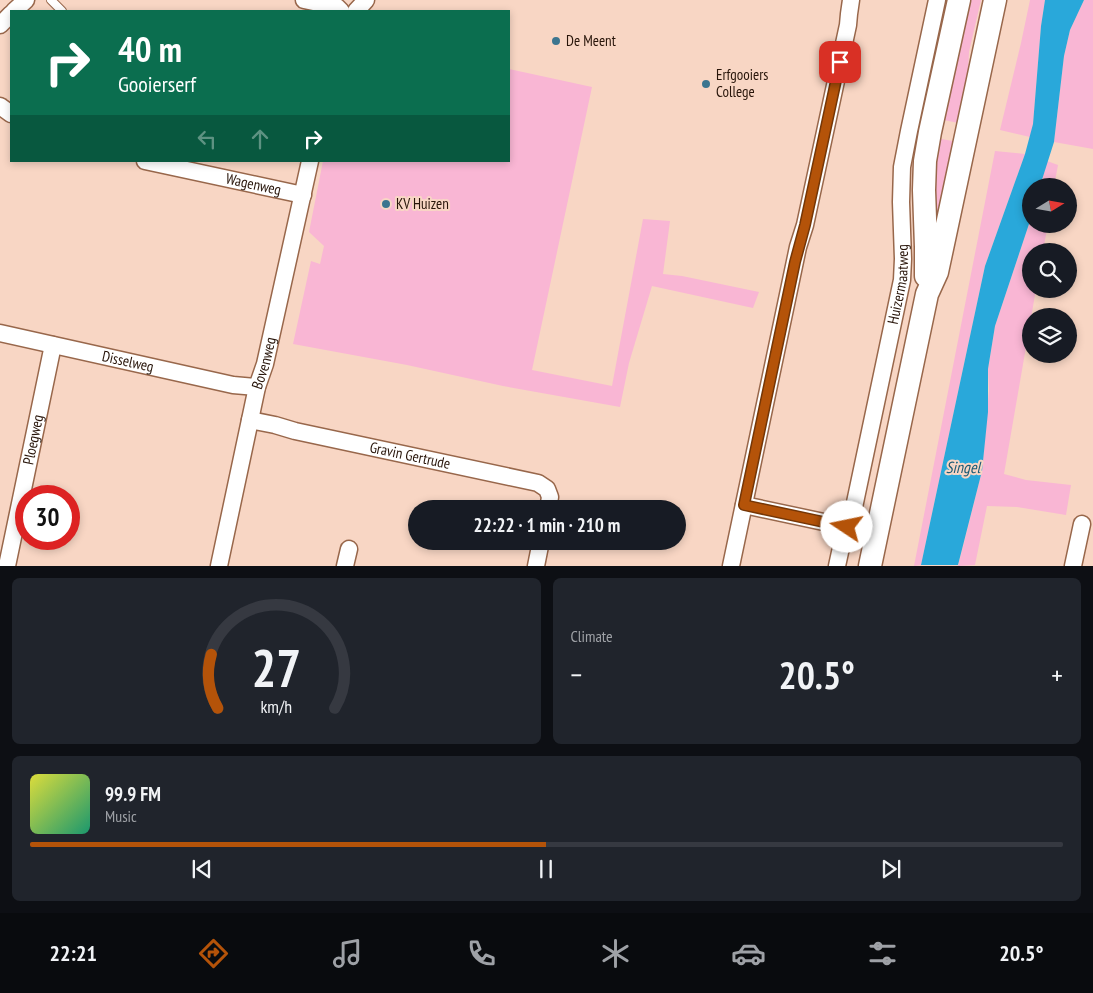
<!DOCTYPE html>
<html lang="en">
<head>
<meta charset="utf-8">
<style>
	:root { --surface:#171b24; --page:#20242c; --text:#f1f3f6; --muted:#9ea1a6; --line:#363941; --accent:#b45309 }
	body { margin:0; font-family:"PT Sans Narrow",sans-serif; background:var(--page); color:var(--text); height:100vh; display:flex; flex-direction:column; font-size:19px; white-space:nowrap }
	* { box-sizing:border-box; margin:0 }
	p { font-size:16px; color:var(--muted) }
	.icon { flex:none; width:28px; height:28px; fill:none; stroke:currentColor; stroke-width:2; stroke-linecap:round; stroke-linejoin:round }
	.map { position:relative; height:566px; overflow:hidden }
	.sheet { display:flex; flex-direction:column; gap:12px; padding:12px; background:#0d0f14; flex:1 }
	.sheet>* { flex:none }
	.hud { position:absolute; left:10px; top:10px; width:500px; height:152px; border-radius:0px; box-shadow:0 2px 8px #0003; background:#0b6e4f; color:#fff; overflow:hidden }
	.needle { width:32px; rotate:79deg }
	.buttons { position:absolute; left:1022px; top:178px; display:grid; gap:10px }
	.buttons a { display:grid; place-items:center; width:55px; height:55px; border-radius:50%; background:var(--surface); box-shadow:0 2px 8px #0003; font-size:25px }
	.speed { position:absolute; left:15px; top:485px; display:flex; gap:10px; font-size:25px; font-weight:700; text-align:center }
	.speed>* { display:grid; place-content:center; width:65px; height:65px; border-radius:50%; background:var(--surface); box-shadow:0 2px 8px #0003; line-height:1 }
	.speed .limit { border:8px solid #d22; background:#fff; color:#111 }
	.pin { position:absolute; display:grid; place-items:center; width:42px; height:42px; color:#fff; margin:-21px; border-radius:10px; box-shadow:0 2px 8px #0006 }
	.me { position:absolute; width:55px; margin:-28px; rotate:281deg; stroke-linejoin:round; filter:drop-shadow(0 0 4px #0008) }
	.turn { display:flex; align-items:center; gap:18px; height:105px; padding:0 25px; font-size:22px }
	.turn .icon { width:65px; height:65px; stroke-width:2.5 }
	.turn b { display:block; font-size:35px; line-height:42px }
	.lanes { display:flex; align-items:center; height:48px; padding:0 25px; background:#0003; justify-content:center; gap:25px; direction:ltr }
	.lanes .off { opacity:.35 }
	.big { font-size:38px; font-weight:700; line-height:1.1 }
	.sheet .tile { flex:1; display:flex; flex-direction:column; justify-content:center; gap:8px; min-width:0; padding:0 18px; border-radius:8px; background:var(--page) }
	.sheet .dial { align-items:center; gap:0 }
	.dial svg { height:130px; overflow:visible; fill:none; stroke:var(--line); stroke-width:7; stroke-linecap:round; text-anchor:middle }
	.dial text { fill:var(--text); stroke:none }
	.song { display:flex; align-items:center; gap:15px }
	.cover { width:60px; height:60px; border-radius:8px; background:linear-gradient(135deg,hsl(60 70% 55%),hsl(160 70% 35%)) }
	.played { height:5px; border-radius:2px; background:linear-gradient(90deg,var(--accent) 50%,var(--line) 50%) }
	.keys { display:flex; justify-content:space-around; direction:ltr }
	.heat { display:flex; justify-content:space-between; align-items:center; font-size:28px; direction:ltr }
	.sheet .tiles { flex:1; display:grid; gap:12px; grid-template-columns:1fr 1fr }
	.tile:last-child { grid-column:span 2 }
	.trip { position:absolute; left:408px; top:500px; width:278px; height:50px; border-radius:25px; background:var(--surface); box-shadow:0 2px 8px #0003; font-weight:700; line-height:50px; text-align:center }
	.tab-bar { display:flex; height:80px; justify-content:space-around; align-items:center; background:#090b0e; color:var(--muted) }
	.tab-bar .icon { width:35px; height:35px }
	.tab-bar .on { color:var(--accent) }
	.tab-bar b { font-size:22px; color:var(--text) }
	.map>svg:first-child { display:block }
	.green { fill:#f9b6d4 }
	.water { fill:#29a8da }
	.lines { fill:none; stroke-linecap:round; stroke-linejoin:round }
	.lane-casing { stroke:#98674b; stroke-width:10 }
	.street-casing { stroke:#98674b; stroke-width:19 }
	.secondary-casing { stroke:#98674b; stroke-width:25 }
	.lane { stroke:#fff; stroke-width:8 }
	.street { stroke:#fff; stroke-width:16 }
	.secondary { stroke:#fff; stroke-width:22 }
	.route-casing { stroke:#753606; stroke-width:12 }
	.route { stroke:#b45309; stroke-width:9 }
	.poi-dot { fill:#3c758f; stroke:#f8d6c4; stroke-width:2 }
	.labels { text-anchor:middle; stroke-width:4; stroke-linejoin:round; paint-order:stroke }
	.poi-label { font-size:15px; fill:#28150a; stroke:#f8d6c4; text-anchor:start }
	.street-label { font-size:15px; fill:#28150a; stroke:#f8d6c4 }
	.water-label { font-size:16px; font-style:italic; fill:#1c5b75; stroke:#f8d6c4 }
</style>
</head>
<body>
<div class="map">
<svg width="1093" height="566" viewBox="0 0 1093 566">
	<rect width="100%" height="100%" fill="#f8d6c4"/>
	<path class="green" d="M964,0H981L969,52L968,72L969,88L963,124L939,119Z
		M1030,0H1045L1041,26L1033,124L1030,137L1000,130L1021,43Z
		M1084,0H1093V149L1054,142L1064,56L1070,30Z
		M509,69L592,87L532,370L612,386L643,219L670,221L663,274L682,276L759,292L753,308L652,286L629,363L620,407L503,386L407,365L293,344L311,261L320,264L324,246L309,232L323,161H509Z
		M936,138L958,142L933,268Z
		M995,151L1025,154L985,266L921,565L914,566Z
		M1047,161L1058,165L1054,186H1040Z
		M1031,218V224H1048L1043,251H1031V289H1036L1004,474L1026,480L1071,485L1066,515L1017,507L987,506L975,565L958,566L982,471L989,390L988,369L995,326Z"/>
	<path class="water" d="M1045,0H1084L1070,30L1064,56L1054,142L1040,186H1031V218L995,326L988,369V412L982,471L958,565H921L985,266L1025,154L1033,124L1041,26Z"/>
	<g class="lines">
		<g class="lane-casing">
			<path id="lane" d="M51,0L62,11"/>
		</g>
		<g class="street-casing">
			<g id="street">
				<path d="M304,0L337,7L341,11"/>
				<path d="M14,11L26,0"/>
				<path d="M356,11L366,0"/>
				<path d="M0,25L11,14"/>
				<path d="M0,106L11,114"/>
				<path id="s1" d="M145,161L303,195"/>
				<path id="s2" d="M0,333L233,385L257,387"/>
				<path id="s3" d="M250,420L275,425L295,431L538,483L547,489L550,497L548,509"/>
				<path d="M744,505L847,527"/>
				<path id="s4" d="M7,566L53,345"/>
				<path id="s5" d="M219,566L257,387L265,364L310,161"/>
				<path d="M345,566L349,549"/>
				<path d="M536,566L541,541"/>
				<path d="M731,566L798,247L805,225L848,25L849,14L851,0"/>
				<path id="s6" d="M837,566L842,543L853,512L902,280L903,259L901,202L902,167L909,131L937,0"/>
				<path d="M1073,566L1082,524"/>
			</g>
		</g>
		<g class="secondary-casing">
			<path id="secondary" d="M926,276V247L924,190L925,161L930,132L959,0
				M870,566L927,294L937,272L995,0"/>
		</g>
		<use href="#lane" class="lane"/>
		<use href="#street" class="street"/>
		<use href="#secondary" class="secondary"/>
	</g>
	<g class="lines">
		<g class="route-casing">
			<path id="route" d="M840,62L805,225L795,262L744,505L847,527"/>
		</g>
		<use href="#route" class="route"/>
	</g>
	<g class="poi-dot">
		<circle cx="556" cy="41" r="5"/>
		<circle cx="706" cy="84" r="5"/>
		<circle cx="386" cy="204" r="5"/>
	</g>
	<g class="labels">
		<g class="poi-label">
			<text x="566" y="46">De Meent</text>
			<text x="716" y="80">Erfgooiers<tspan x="716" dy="17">College</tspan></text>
			<text x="396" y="209">KV Huizen</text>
		</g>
		<g class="street-label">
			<text dy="5" stroke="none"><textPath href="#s1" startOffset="111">Wagenweg</textPath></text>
			<text dy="5" stroke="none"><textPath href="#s6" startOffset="289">Huizermaatweg</textPath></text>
			<text dy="5" stroke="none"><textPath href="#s2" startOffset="131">Disselweg</textPath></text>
			<text dy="5" stroke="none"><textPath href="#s5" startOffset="208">Bovenweg</textPath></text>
			<text dy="5" stroke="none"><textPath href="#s4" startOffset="129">Ploegweg</textPath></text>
			<text dy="5" stroke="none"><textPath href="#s3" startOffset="164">Gravin Gertrude</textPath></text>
		</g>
		<g class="water-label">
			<text x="963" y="473">Singel</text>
		</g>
	</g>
</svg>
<div class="buttons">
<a><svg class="needle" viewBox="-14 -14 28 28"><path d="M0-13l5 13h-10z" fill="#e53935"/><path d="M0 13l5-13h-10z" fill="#9ea1a6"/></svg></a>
<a><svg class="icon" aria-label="search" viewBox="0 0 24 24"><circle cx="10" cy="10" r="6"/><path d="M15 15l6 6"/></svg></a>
<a><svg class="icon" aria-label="layers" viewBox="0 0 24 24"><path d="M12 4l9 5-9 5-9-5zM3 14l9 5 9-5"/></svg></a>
</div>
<div class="speed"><div class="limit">30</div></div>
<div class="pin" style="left:840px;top:62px;background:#d93025"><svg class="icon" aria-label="arrive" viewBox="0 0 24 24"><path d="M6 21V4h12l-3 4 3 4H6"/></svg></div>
<svg class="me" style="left:847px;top:527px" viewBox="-20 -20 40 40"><circle r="19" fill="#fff"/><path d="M0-13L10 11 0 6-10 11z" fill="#b45309"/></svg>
<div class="trip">22:22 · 1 min · 210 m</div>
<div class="hud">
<div class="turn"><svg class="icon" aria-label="right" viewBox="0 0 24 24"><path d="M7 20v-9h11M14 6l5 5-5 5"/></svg><div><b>40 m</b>Gooierserf</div></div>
<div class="lanes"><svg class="icon off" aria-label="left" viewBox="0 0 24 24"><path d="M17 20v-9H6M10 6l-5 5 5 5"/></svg><svg class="icon off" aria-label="ahead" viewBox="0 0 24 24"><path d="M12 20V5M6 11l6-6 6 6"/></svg><svg class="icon" aria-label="right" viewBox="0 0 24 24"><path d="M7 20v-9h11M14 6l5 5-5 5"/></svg></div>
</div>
</div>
<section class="sheet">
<div class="tiles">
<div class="tile dial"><svg viewBox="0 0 100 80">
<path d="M14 69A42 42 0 1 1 86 69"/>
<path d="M14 69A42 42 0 0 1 10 36" stroke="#b45309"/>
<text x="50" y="56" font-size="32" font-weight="700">27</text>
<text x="50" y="72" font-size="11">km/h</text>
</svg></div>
<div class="tile"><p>Climate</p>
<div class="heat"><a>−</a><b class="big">20.5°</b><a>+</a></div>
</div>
<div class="tile">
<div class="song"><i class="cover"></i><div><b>99.9 FM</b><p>Music</p></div></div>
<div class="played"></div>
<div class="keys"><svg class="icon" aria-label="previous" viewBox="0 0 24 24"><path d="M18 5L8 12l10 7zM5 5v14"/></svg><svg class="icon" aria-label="pause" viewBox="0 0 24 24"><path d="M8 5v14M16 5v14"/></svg><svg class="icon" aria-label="next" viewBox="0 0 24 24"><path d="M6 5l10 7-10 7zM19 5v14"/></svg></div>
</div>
</div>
</section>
<nav class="tab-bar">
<b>22:21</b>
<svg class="icon on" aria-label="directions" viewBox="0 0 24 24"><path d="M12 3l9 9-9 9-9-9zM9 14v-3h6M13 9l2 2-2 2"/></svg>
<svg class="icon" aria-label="music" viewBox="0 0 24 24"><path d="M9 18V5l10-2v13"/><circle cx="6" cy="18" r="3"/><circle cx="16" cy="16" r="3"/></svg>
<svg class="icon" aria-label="phone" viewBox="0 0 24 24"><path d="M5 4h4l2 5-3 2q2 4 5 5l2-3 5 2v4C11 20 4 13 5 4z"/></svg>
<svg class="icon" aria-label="climate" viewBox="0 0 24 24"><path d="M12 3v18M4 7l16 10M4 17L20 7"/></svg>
<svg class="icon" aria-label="car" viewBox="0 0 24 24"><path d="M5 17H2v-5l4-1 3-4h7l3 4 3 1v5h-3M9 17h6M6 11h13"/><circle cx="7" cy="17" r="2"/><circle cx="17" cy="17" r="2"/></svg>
<svg class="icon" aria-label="filters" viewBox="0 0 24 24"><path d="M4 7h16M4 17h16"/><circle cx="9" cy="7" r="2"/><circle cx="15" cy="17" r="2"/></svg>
<b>20.5°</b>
</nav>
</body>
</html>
